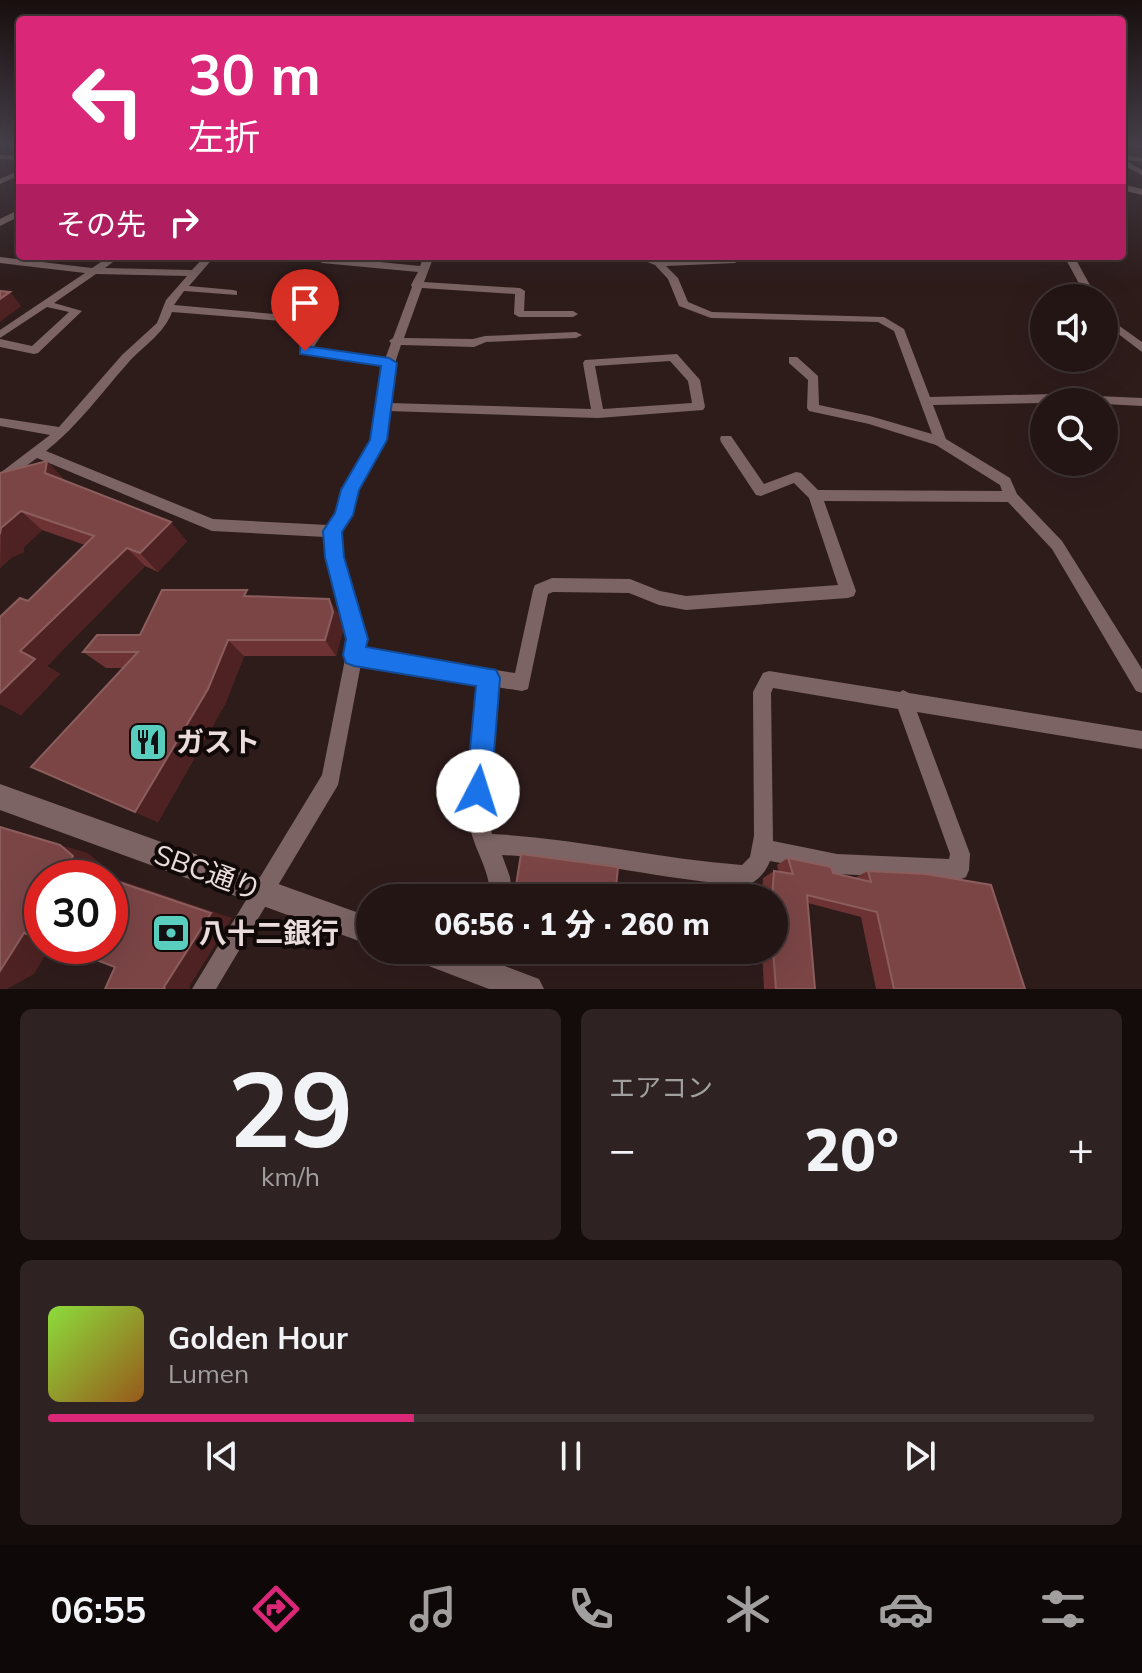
<!DOCTYPE html>
<html lang="ja">
<head>
<meta charset="utf-8">
<style>
	:root { --surface:#221514; --page:#2e2222; --text:#f1f3f6; --muted:#a29fa0; --line:#3f3434; --accent:#db2777 }
	body { margin:0; font-family:Mulish,"Noto Sans JP",sans-serif; background:var(--page); color:var(--text); height:100vh; display:flex; flex-direction:column; font-size:30px; white-space:nowrap }
	* { box-sizing:border-box; margin:0 }
	p { font-size:26px; color:var(--muted) }
	.icon { flex:none; width:44px; height:44px; fill:none; stroke:currentColor; stroke-width:2; stroke-linecap:round; stroke-linejoin:round }
	.map { position:relative; height:989px; overflow:hidden }
	.side { display:flex; flex-direction:column; gap:20px; padding:20px; background:#130c0b; flex:1 }
	.side>* { flex:none }
	.banner { position:absolute; left:16px; top:16px; width:1110px; height:244px; border-radius:8px; box-shadow:0 8px 32px #0002,0 0 0 2px var(--line); background:#db2777; color:#fff; overflow:hidden }
	.fabs { position:absolute; left:1030px; top:284px; display:grid; gap:16px }
	.fabs a { display:grid; place-items:center; width:88px; height:88px; border-radius:50%; background:var(--surface); box-shadow:0 8px 32px #0002,0 0 0 2px var(--line); font-size:40px }
	.speed { position:absolute; left:24px; top:860px; display:flex; gap:16px; font-size:40px; font-weight:700; text-align:center }
	.speed>* { display:grid; place-content:center; width:104px; height:104px; border-radius:50%; background:var(--surface); box-shadow:0 8px 32px #0002,0 0 0 2px var(--line); line-height:1 }
	.speed .limit { border:12px solid #d22; background:#fff; color:#111 }
	.pin { position:absolute; display:grid; place-items:center; width:68px; height:68px; color:#fff; margin:-82px -34px; border-radius:50% 50% 50% 0; rotate:-45deg; box-shadow:0 0 8px #0007 }
	.pin .icon { rotate:45deg }
	.me { position:absolute; width:88px; margin:-44px; rotate:5deg; stroke-linejoin:round; filter:drop-shadow(0 0 6px #0008) }
	.turn { display:flex; align-items:center; gap:28px; height:168px; padding:0 40px; font-size:36px }
	.turn .icon { width:104px; height:104px; stroke-width:2.5 }
	.turn b { display:block; font-size:56px; line-height:68px }
	.then { display:flex; align-items:center; height:76px; padding:0 40px; background:#0003; gap:16px; font-size:30px }
	.big { font-size:60px; font-weight:800; line-height:1.1 }
	.side .card { flex:1; display:flex; flex-direction:column; justify-content:center; gap:12px; min-width:0; padding:0 28px; border-radius:12px; background:var(--page) }
	.side .dial { align-items:center; gap:0 }
	.dial b { font-size:104px; line-height:1 }
	.song { display:flex; align-items:center; gap:24px }
	.cover { width:96px; height:96px; border-radius:12px; background:linear-gradient(135deg,hsl(90 70% 55%),hsl(30 70% 35%)) }
	.played { height:8px; border-radius:4px; background:linear-gradient(90deg,var(--accent) 35%,var(--line) 35%) }
	.keys { display:flex; justify-content:space-around; direction:ltr }
	.heat { display:flex; justify-content:space-between; align-items:center; font-size:44px; direction:ltr }
	.side .tiles { flex:1; display:grid; gap:20px; grid-template-columns:1fr 1fr }
	.card:last-child { grid-column:span 2 }
	.trip { position:absolute; left:356px; top:884px; width:432px; height:80px; border-radius:40px; background:var(--surface); box-shadow:0 8px 32px #0002,0 0 0 2px var(--line); font-weight:800; line-height:80px; text-align:center }
	.dock { display:flex; height:128px; justify-content:space-around; align-items:center; background:#0e0808; color:var(--muted) }
	.dock .icon { width:56px; height:56px }
	.dock .on { color:var(--accent) }
	.dock b { font-size:36px; color:var(--text) }
	.map>svg:first-child { display:block }
	.lines { fill:none; stroke-linecap:round; stroke-linejoin:round }
	.minor { fill:#7b6463; fill-rule:evenodd }
	.tertiary { fill:#7b6463; fill-rule:evenodd }
	.wall { fill:#6d3334 }
	.shaded-wall { fill:#4e2222 }
	.building { fill:#7b4546; stroke:#8c5d5d; stroke-width:2 }
	.route { fill:#1a73e8; stroke:#114b97; stroke-width:2 }
	.labels { text-anchor:middle; stroke-width:8; stroke-linejoin:round; paint-order:stroke }
	.near-poi-label { font-size:28px; font-weight:bold; fill:#e9dcdb; stroke:#110908; text-anchor:start }
	.near-street-label { font-size:28px; fill:#e9dcdb; stroke:#110908 }
</style>
</head>
<body>
<div class="map">
<svg width="1142" height="989" viewBox="0 0 1142 989">
	<rect width="100%" height="100%" fill="#2e1c1b"/>
	<g class="lines">
		<path class="minor" d="M1130,144H1142V148L1131,146Z
			M0,155L20,156V160L0,159Z
			M1123,155L1142,158V162L1129,160L1128,162L1142,170V175L1126,167L1122,169Z
			M20,170V175L0,184V179Z
			M20,209V216L0,226V219Z
			M110,256H121L105,268L192,270L205,256H215L189,286L233,290L237,291V295L184,291L174,305L330,319L331,321L313,348L385,359L391,343L389,341L393,338L412,287L411,285L418,272L322,263L317,260L320,256L420,266L424,256H434L424,282L520,288L525,291L524,311H573L578,314L573,317H519L514,314L515,294L422,288L404,338L473,339L485,336L576,332L582,335L576,338L486,342L474,347L401,345L395,363L389,403L591,409L583,363L585,360L677,354L700,380L705,407L703,410L598,418L388,411L385,440L357,490L350,515L339,532L343,557L365,639L364,649L515,673L533,590L535,585L552,578L630,579L660,591L686,596L838,585L809,498L794,483L761,496L756,495L721,442L720,439L721,436H731L764,484L796,472L801,473L818,490L1002,491L1000,485L936,445L869,424L809,411L807,408L808,380L789,363V357H797L818,376L819,405L870,416L932,434L894,331L878,322L711,318L679,306L668,279L655,265L633,256H647L659,260L738,258L740,260L735,263L666,266L678,278L688,302L712,312L884,317L904,329L930,397L1053,394L1142,398V406L1104,404V402L933,405L946,439L1010,478L1017,494L1062,541L1142,669V693L1136,691L1052,549L1008,502L824,501L856,591L854,596L848,598L686,610L659,605L629,593L553,592L548,594L528,689L522,691L496,687C493,734 479,788 492,834C576,838 658,859 742,865L750,857L754,836L753,692L763,673L769,671L900,692L903,690L909,693L1142,731V749L917,712L970,854L969,870L966,877L959,880L837,874L770,861C766,872 757,882 746,886C664,880 584,859 502,855L510,877L512,898H490C491,869 472,848 469,821C464,775 475,729 479,684L361,664L338,785L216,989H192L322,775L349,639L327,557L325,537L212,531L37,458L0,485V473L50,435L0,426V418L59,427L122,355L157,323L166,300L187,276L96,274L54,303L82,311L38,353L34,354L0,347V339L32,346L69,312L47,307L0,338V330L85,273L0,263V257L92,268ZM172,312L319,324L299,351L301,354L383,366L371,440L343,490L336,513L328,525L213,519L46,451C78,426 101,393 128,363C143,346 164,334 172,312ZM670,361L688,381L692,403L603,409L595,366ZM773,688L898,709L950,854L949,859L837,854L773,841L771,693Z
			M809,256H902V259L897,262L854,259L850,256L843,262L813,260Z
			M1064,256H1074L1097,298H1087Z
			M1104,315L1142,342V352L1104,323Z
			M483,950H505L498,983L490,986L482,983L479,975Z"/>
		<path class="tertiary" d="M1122,184L1142,189V195L1122,190Z
			M0,784L370,917V945L0,810Z
			M409,950H462L539,979L544,989H489L413,960Z"/>
	</g>
	<path class="wall" d="M0,473L66,481L187,541L158,572L145,566L47,666L60,674L21,715L0,704V617L28,601L85,545L42,530L24,547V552L12,557L0,568Z
		M252,596L340,616L343,630L336,656H244L225,704L158,822L31,767L124,668H106L83,652L140,635Z
		M788,858L833,873L854,878L868,871L1025,989H876L861,917L808,903L815,989H764L762,950H774V898H762L763,878L774,871L779,872L777,865Z
		M576,950L611,956L609,958L576,952Z"/>
	<path class="shaded-wall" d="M10,292L21,306L0,322V299Z
		M47,461L66,481L45,473Z
		M21,511L42,530L24,547V552L12,557L0,568L1,528Z
		M171,522L187,541L158,572L140,553Z
		M127,548L145,566L47,666L60,674L21,715L0,704V693L20,651Z
		M329,599L340,616L343,630L336,656L325,640Z
		M228,640L244,656L225,704L158,822L135,812Z
		M60,845L88,853L101,864L96,872L232,918L189,987L190,989H165L110,878L68,865Z
		M24,933L42,935V946H51L34,974L7,989H0V971Z"/>
	<path class="building" d="M0,291L10,292L0,299Z
		M47,461L45,473L171,522L140,553L127,548L20,651L35,659L0,693V617L20,598L28,601L94,536L21,511L1,528L0,534V473Z
		M162,590H247L244,596L329,599L333,612L325,640H228L208,689L135,812L31,767L138,652H83L97,635H140Z
		M0,827L60,845L73,856L68,865L108,878H42V939L24,933L0,971Z
		M521,854L618,867L615,898H514Z
		M788,858L831,867L833,873L871,882L868,871L926,874L991,885L1025,989H894L877,912L807,895L815,989H776L773,950L774,898H772L774,871L793,874Z
		M110,879L211,913L164,987L165,989H105L115,967L60,946H110Z
		M576,950H611V956Z"/>
	<linearGradient id="sky" x2="0" y2="1"><stop stop-color="#190f0f"/><stop offset="0.51" stop-color="#46404a"/><stop offset="1" stop-color="#46404a" stop-opacity="0"/></linearGradient>
	<rect width="1142" height="283" fill="url(#sky)"/>
	<path class="route" d="M305,346L389,358L397,363L387,440L359,490L353,515L342,532L344,557L368,639L366,647L496,670L500,678L491,791L487,800L478,804L469,800L466,791L476,686L354,666L346,663L343,655L346,639L325,557L323,531L335,513L341,490L370,440L381,366L300,354V347Z"/>
	<defs>
		<g id="restaurant-square" transform="scale(2)"><rect x="-9" y="-9" width="18" height="18" rx="4" fill="#5acebe" stroke="#110908"/><path d="M-5-6h1v4h1v-4h1v4h1v-4h1v5L-1.5 .5V6h-2V.5L-5-1ZM5-6V6H3V1.5H1.5Q1.5-4 5-6Z" fill="#111"/></g>
		<g id="bank-square" transform="scale(2)"><rect x="-9" y="-9" width="18" height="18" rx="4" fill="#5acebe" stroke="#110908"/><path d="M-6-4H6V4H-6ZM0-2.3a2.3 2.3 0 1 0 0 4.6a2.3 2.3 0 1 0 0-4.6Z" fill="#111"/></g>
	</defs>
	<g fill-rule="evenodd">
		<use href="#restaurant-square" x="148" y="742"/>
		<use href="#bank-square" x="171" y="933"/>
	</g>
	<g class="labels">
		<g class="near-poi-label">
			<text x="176" y="752">ガスト</text>
			<text x="199" y="943">八十二銀行</text>
		</g>
		<g class="near-street-label">
			<text transform="translate(208 872) rotate(20)" y="10">SBC通り</text>
		</g>
	</g>
</svg>
<div class="fabs">
<a><svg class="icon" aria-label="sound" viewBox="0 0 24 24"><path d="M4 9h4l5-4v14l-5-4H4zM17 9q2 3 0 6"/></svg></a>
<a><svg class="icon" aria-label="search" viewBox="0 0 24 24"><circle cx="10" cy="10" r="6"/><path d="M15 15l6 6"/></svg></a>
</div>
<div class="speed"><div class="limit">30</div></div>
<div class="pin" style="left:305px;top:351px;background:#d93025"><svg class="icon" aria-label="arrive" viewBox="0 0 24 24"><path d="M6 21V4h12l-3 4 3 4H6"/></svg></div>
<svg class="me" style="left:478px;top:791px" viewBox="-20 -20 40 40"><circle r="19" fill="#fff"/><path d="M0-13L10 11 0 6-10 11z" fill="#1a73e8"/></svg>
<div class="trip">06:56 · 1 分 · 260 m</div>
<div class="banner">
<div class="turn"><svg class="icon" aria-label="left" viewBox="0 0 24 24"><path d="M17 20v-9H6M10 6l-5 5 5 5"/></svg><div><b>30 m</b>左折</div></div>
<div class="then">その先<svg class="icon" aria-label="right" viewBox="0 0 24 24"><path d="M7 20v-9h11M14 6l5 5-5 5"/></svg></div>
</div>
</div>
<section class="side">
<div class="tiles">
<div class="card dial"><b>29</b><p>km/h</p></div>
<div class="card"><p>エアコン</p>
<div class="heat"><a>−</a><b class="big">20°</b><a>+</a></div>
</div>
<div class="card">
<div class="song"><i class="cover"></i><div><b>Golden Hour</b><p>Lumen</p></div></div>
<div class="played"></div>
<div class="keys"><svg class="icon" aria-label="previous" viewBox="0 0 24 24"><path d="M18 5L8 12l10 7zM5 5v14"/></svg><svg class="icon" aria-label="pause" viewBox="0 0 24 24"><path d="M8 5v14M16 5v14"/></svg><svg class="icon" aria-label="next" viewBox="0 0 24 24"><path d="M6 5l10 7-10 7zM19 5v14"/></svg></div>
</div>
</div>
</section>
<nav class="dock">
<b>06:55</b>
<svg class="icon on" aria-label="directions" viewBox="0 0 24 24"><path d="M12 3l9 9-9 9-9-9zM9 14v-3h6M13 9l2 2-2 2"/></svg>
<svg class="icon" aria-label="music" viewBox="0 0 24 24"><path d="M9 18V5l10-2v13"/><circle cx="6" cy="18" r="3"/><circle cx="16" cy="16" r="3"/></svg>
<svg class="icon" aria-label="phone" viewBox="0 0 24 24"><path d="M5 4h4l2 5-3 2q2 4 5 5l2-3 5 2v4C11 20 4 13 5 4z"/></svg>
<svg class="icon" aria-label="climate" viewBox="0 0 24 24"><path d="M12 3v18M4 7l16 10M4 17L20 7"/></svg>
<svg class="icon" aria-label="car" viewBox="0 0 24 24"><path d="M5 17H2v-5l4-1 3-4h7l3 4 3 1v5h-3M9 17h6M6 11h13"/><circle cx="7" cy="17" r="2"/><circle cx="17" cy="17" r="2"/></svg>
<svg class="icon" aria-label="filters" viewBox="0 0 24 24"><path d="M4 7h16M4 17h16"/><circle cx="9" cy="7" r="2"/><circle cx="15" cy="17" r="2"/></svg>
</nav>
</body>
</html>
